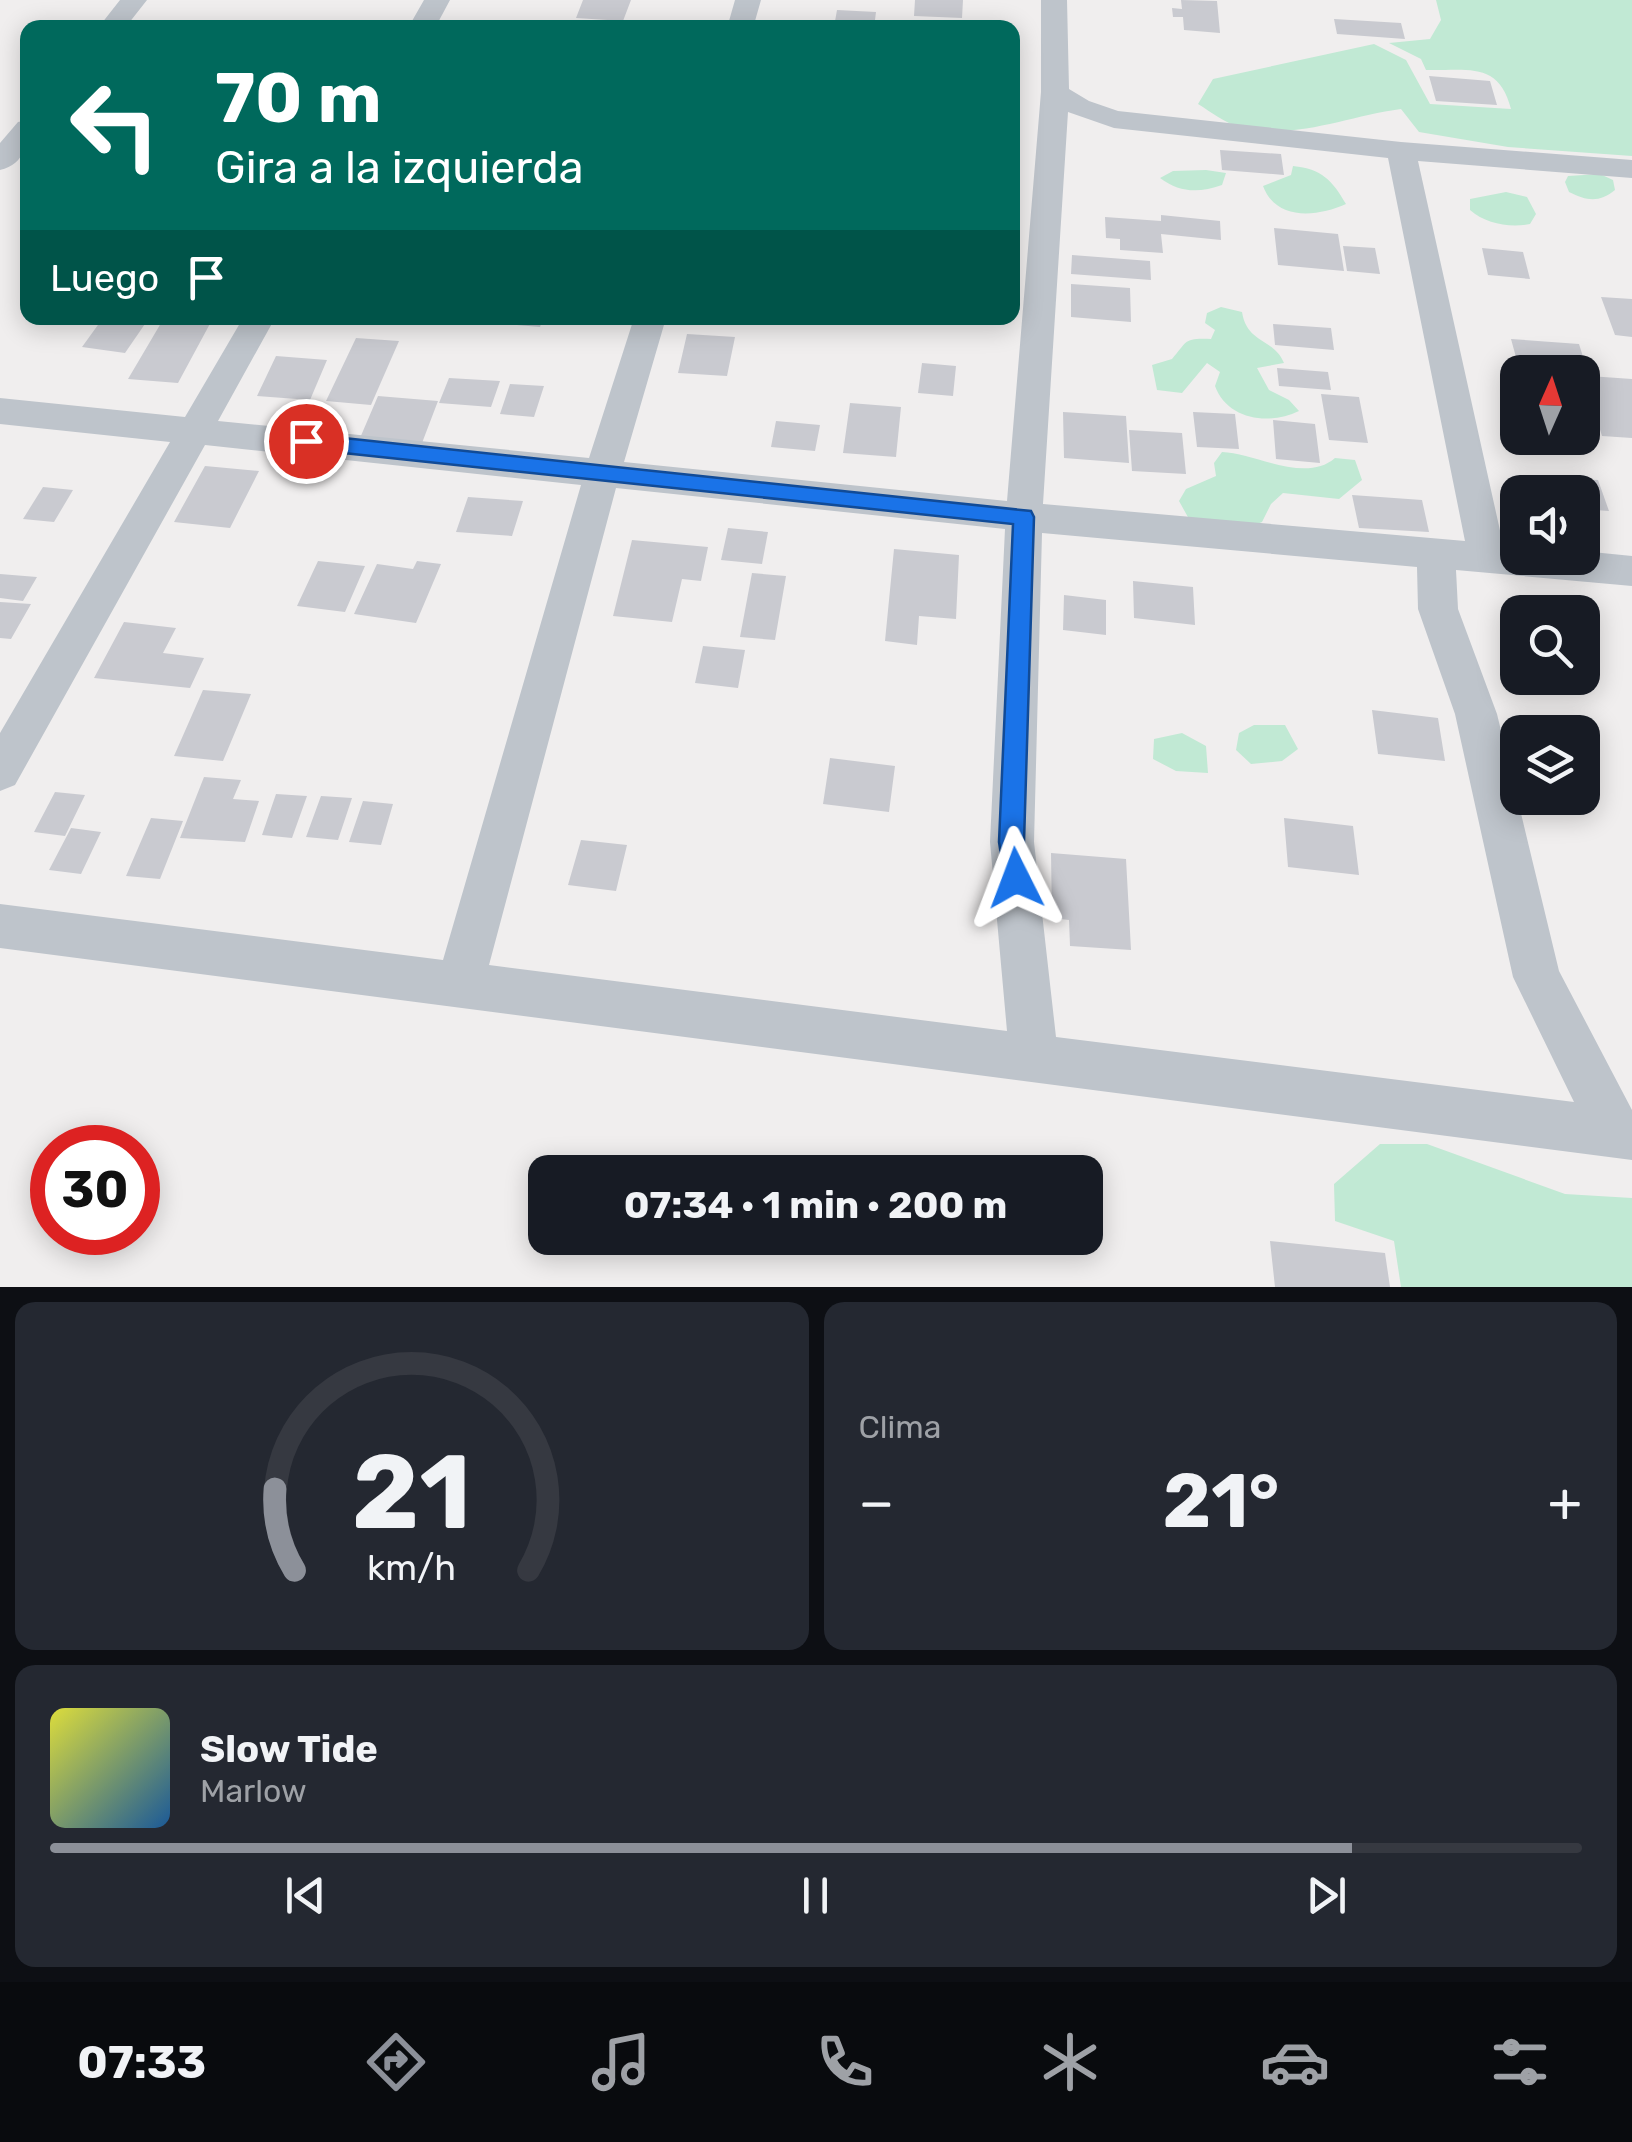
<!DOCTYPE html>
<html lang="es">
<head>
<meta charset="utf-8">
<style>
	:root { --surface:#171b24; --page:#242831; --text:#f1f3f6; --muted:#9ea1a6; --line:#363941; --accent:#8c9099 }
	body { margin:0; font-family:Rubik,sans-serif; background:var(--page); color:var(--text); height:100vh; display:flex; flex-direction:column; font-size:38px; white-space:nowrap }
	* { box-sizing:border-box; margin:0 }
	p { font-size:32px; color:var(--muted) }
	.icon { flex:none; width:55px; height:55px; fill:none; stroke:currentColor; stroke-width:2; stroke-linecap:round; stroke-linejoin:round }
	.map { position:relative; height:1287px; overflow:hidden }
	.sheet { display:flex; flex-direction:column; gap:15px; padding:15px; background:#0d0f14; flex:1 }
	.sheet>* { flex:none }
	.hud { position:absolute; left:20px; top:20px; width:1000px; height:305px; border-radius:20px; box-shadow:0 5px 25px #0003; background:#00695c; color:#fff; overflow:hidden }
	.needle { width:65px; rotate:3deg }
	.controls { position:absolute; left:1500px; top:355px; display:grid; gap:20px }
	.controls a { display:grid; place-items:center; width:100px; height:100px; border-radius:20px; background:var(--surface); box-shadow:0 5px 25px #0003; font-size:50px }
	.speed { position:absolute; left:30px; top:1125px; display:flex; gap:20px; font-size:50px; font-weight:700; text-align:center }
	.speed>* { display:grid; place-content:center; width:130px; height:130px; border-radius:50%; background:var(--surface); box-shadow:0 5px 25px #0003; line-height:1 }
	.speed .limit { border:15px solid #d22; background:#fff; color:#111 }
	.pin { position:absolute; display:grid; place-items:center; width:85px; height:85px; color:#fff; margin:-42px; border:5px solid #fff; border-radius:50%; box-shadow:0 2px 10px #0007 }
	.me { position:absolute; width:110px; margin:-55px; rotate:357deg; stroke-linejoin:round; filter:drop-shadow(0 0 8px #0008) }
	.turn { display:flex; align-items:center; gap:35px; height:210px; padding:0 30px; font-size:45px }
	.turn .icon { width:130px; height:130px; stroke-width:2.5 }
	.turn b { display:block; font-size:70px; line-height:85px }
	.then { display:flex; align-items:center; height:95px; padding:0 30px; background:#0003; gap:20px; font-size:38px }
	.big { font-size:75px; font-weight:700; line-height:1.1 }
	.sheet .card { flex:1; display:flex; flex-direction:column; justify-content:center; gap:15px; min-width:0; padding:0 35px; border-radius:20px; background:var(--page) }
	.sheet .dial { align-items:center; gap:0 }
	.dial svg { height:260px; overflow:visible; fill:none; stroke:var(--line); stroke-width:7; stroke-linecap:round; text-anchor:middle }
	.dial text { fill:var(--text); stroke:none }
	.song { display:flex; align-items:center; gap:30px }
	.cover { width:120px; height:120px; border-radius:15px; background:linear-gradient(135deg,hsl(60 70% 55%),hsl(210 70% 35%)) }
	.played { height:10px; border-radius:5px; background:linear-gradient(90deg,var(--accent) 85%,var(--line) 85%) }
	.keys { display:flex; justify-content:space-around; direction:ltr }
	.heat { display:flex; justify-content:space-between; align-items:center; font-size:55px; direction:ltr }
	.sheet .tiles { flex:1; display:grid; gap:15px; grid-template-columns:1fr 1fr }
	.card:last-child { grid-column:span 2 }
	.trip { position:absolute; left:528px; top:1155px; width:575px; height:100px; border-radius:20px; background:var(--surface); box-shadow:0 5px 25px #0003; font-weight:700; line-height:100px; text-align:center }
	.tab-bar { display:flex; height:160px; justify-content:space-around; align-items:center; background:#090b0e; color:var(--muted) }
	.tab-bar .icon { width:70px; height:70px }
	.tab-bar .current { color:var(--accent) }
	.tab-bar b { font-size:45px; color:var(--text) }
	.map>svg:first-child { display:block }
	.green { fill:#c1e9d4 }
	.building { fill:#c9cad0 }
	.lines { fill:none; stroke-linecap:round; stroke-linejoin:round }
	.minor { fill:#bec4cb; fill-rule:evenodd }
	.route { fill:#1a73e8; stroke:#114b97; stroke-width:2.5 }
</style>
</head>
<body>
<div class="map">
<svg width="1632" height="1287" viewBox="0 0 1632 1287">
	<rect width="100%" height="100%" fill="#f0eeee"/>
	<path class="green" d="M1436,0H1632V156L1508,147L1419,132L1401,109C1347,116 1295,141 1239,127C1225,123 1211,112 1198,104L1213,79L1374,44L1406,60L1430,104L1511,109C1499,61 1467,71 1426,70L1421,59L1389,43L1430,39L1441,20Z
		M1293,166C1322,169 1332,180 1346,204C1317,217 1276,221 1263,186L1291,175Z
		M1206,170L1226,173L1222,185C1199,193 1180,193 1160,178L1173,171Z
		M1600,174L1613,180L1615,190C1599,203 1587,201 1569,192L1565,182L1568,176Z
		M1506,192L1527,197L1536,214L1530,224C1510,228 1486,224 1470,210V199Z
		M1221,307L1242,312C1247,344 1274,338 1284,363L1257,368L1269,390L1289,400L1299,411C1268,426 1227,419 1215,386L1220,372L1207,363L1182,393L1157,390L1152,365L1172,359C1188,341 1183,338 1211,339L1215,330L1205,323L1207,313Z
		M1222,452C1255,453 1305,484 1335,458L1355,460L1362,480L1339,499L1283,493L1271,504L1262,522L1247,528L1189,519L1179,501L1186,489L1216,476L1214,463Z
		M1254,725H1285L1298,749L1282,761L1251,764L1236,750L1239,733Z
		M1182,733L1206,746L1208,773L1176,771L1153,759L1154,739Z
		M1380,1144H1427L1565,1194L1632,1198V1287H1401L1394,1241L1335,1221L1334,1184Z"/>
	<path class="building" d="M583,0H631L623,21L576,18Z
		M915,0H963L962,18L914,16Z
		M1181,0L1217,1L1220,33L1184,30L1183,17H1173L1172,8L1182,9Z
		M837,10L876,12L874,28L834,27Z
		M1334,19L1401,23L1405,39L1337,34Z
		M1429,76L1490,81L1497,105L1436,101Z
		M1220,150L1281,154L1284,175L1222,170Z
		M1161,215L1220,221L1221,240L1161,234L1163,253L1120,250V239L1106,238L1105,217L1161,221Z
		M1274,228L1338,234L1344,271L1278,265Z
		M1343,246L1375,248L1380,274L1347,271Z
		M1482,248L1523,252L1530,279L1488,275Z
		M1072,255L1150,261L1151,280L1071,274Z
		M1071,284L1130,288L1131,322L1071,317Z
		M1601,297L1632,299V337L1615,335Z
		M103,318H130L147,321L125,353L82,347Z
		M164,318L212,320L178,383L128,379Z
		M481,318H543L540,327L480,322Z
		M1273,324L1331,328L1334,350L1275,345Z
		M687,334L735,337L727,376L678,373Z
		M356,338L399,341L371,405L326,401Z
		M1511,339L1579,344L1589,376L1632,379V438L1602,436L1582,372L1519,368Z
		M276,356L327,360L310,400L257,396Z
		M922,363L956,366L953,396L918,393Z
		M1277,368L1328,372L1331,390L1279,386Z
		M449,378L500,381L491,407L439,403Z
		M510,384L544,386L534,417L500,414Z
		M1321,394L1359,397L1368,443L1329,440Z
		M378,396L438,401L422,443L360,438Z
		M850,403L901,407L896,457L843,453Z
		M1063,412L1126,416L1129,463L1064,458Z
		M1193,412L1235,414L1239,449L1197,447Z
		M1273,420L1315,424L1320,463L1276,459Z
		M776,421L820,425L815,451L771,447Z
		M1129,430L1182,433L1186,474L1132,471Z
		M205,466L259,471L230,528L174,522Z
		M1529,475L1598,480L1609,511L1582,509V492H1535Z
		M43,487L73,490L54,522L23,519Z
		M1352,495L1422,500L1429,532L1359,528Z
		M468,497L523,501L512,536L456,532Z
		M728,528L768,532L762,564L721,560Z
		M632,540L708,547L701,581L682,579L672,622L613,616Z
		M894,549L959,555L956,619L919,616L917,645L885,641Z
		M318,561L365,566L345,612L297,606Z
		M417,561L441,564L416,623L354,614L377,564L413,569Z
		M752,573L786,576L775,640L740,637Z
		M0,574L37,577L23,601L0,598Z
		M1133,581L1193,587L1195,625L1134,618Z
		M1064,595L1106,600V635L1063,630Z
		M0,602L31,604L11,639L0,638Z
		M124,622L176,628L163,653L204,658L190,688L94,678Z
		M703,646L745,650L738,688L695,683Z
		M203,690L251,694L223,761L174,756Z
		M1372,710L1438,718L1445,761L1378,754Z
		M830,758L895,766L889,812L823,804Z
		M204,777L241,780L233,799L259,801L245,842L180,838Z
		M55,792L85,795L65,836L34,832Z
		M276,794L307,796L292,838L262,835Z
		M321,796L352,798L338,840L306,837Z
		M363,801L393,804L381,845L349,842Z
		M151,818L183,821L160,879L126,876Z
		M1284,818L1353,826L1359,875L1288,867Z
		M71,828L101,832L81,874L49,870Z
		M581,840L627,845L616,891L568,885Z
		M1051,853L1126,859L1131,950L1070,946L1069,920L1052,918Z
		M1270,1241L1385,1253L1390,1287H1275Z"/>
	<g class="lines">
		<path class="minor" d="M120,0H147L125,28H98Z
			M424,0H450L435,28H408Z
			M735,0H761L753,28H727Z
			M1041,0H1067L1069,89L1089,101L1118,111L1401,142L1632,160V178L1418,161L1503,544L1518,546V558H1582V551L1632,556V586L1456,570L1458,609L1497,714L1559,971L1632,1110V1160L0,948V904L443,960L581,485L205,445L15,785L0,791V733L170,442L0,424V398L185,417L243,318H275L218,421L589,458L634,318H666L624,462L1007,501L1041,92ZM1068,112L1114,128L1388,158L1465,541L1043,504ZM616,488L1005,529L990,842L1007,1031L489,965ZM1042,533L1417,567L1418,609L1455,714L1513,977L1574,1102L1056,1037L1034,842Z
			M28,120C28,142 26,164 0,170V143L18,122Z"/>
	</g>
	<path class="route" d="M306,434L1031,511L1034,517L1024,842L1028,878L1025,887L1016,890L1006,887L999,842L1013,524L306,449L296,441Z"/>
</svg>
<div class="controls">
<a><svg class="needle" viewBox="-14 -14 28 28"><path d="M0-13l5 13h-10z" fill="#e53935"/><path d="M0 13l5-13h-10z" fill="#9ea1a6"/></svg></a>
<a><svg class="icon" aria-label="sound" viewBox="0 0 24 24"><path d="M4 9h4l5-4v14l-5-4H4zM17 9q2 3 0 6"/></svg></a>
<a><svg class="icon" aria-label="search" viewBox="0 0 24 24"><circle cx="10" cy="10" r="6"/><path d="M15 15l6 6"/></svg></a>
<a><svg class="icon" aria-label="layers" viewBox="0 0 24 24"><path d="M12 4l9 5-9 5-9-5zM3 14l9 5 9-5"/></svg></a>
</div>
<div class="speed"><div class="limit">30</div></div>
<div class="pin" style="left:306px;top:441px;background:#d93025"><svg class="icon" aria-label="arrive" viewBox="0 0 24 24"><path d="M6 21V4h12l-3 4 3 4H6"/></svg></div>
<svg class="me" style="left:1016px;top:878px" viewBox="-20 -20 40 40"><path d="M0-17L14 15 0 8-14 15z" fill="#1a73e8" stroke="#fff" stroke-width="4"/></svg>
<div class="trip">07:34 · 1 min · 200 m</div>
<div class="hud">
<div class="turn"><svg class="icon" aria-label="left" viewBox="0 0 24 24"><path d="M17 20v-9H6M10 6l-5 5 5 5"/></svg><div><b>70 m</b>Gira a la izquierda</div></div>
<div class="then">Luego<svg class="icon" aria-label="arrive" viewBox="0 0 24 24"><path d="M6 21V4h12l-3 4 3 4H6"/></svg></div>
</div>
</div>
<section class="sheet">
<div class="tiles">
<div class="card dial"><svg viewBox="0 0 100 80">
<path d="M14 69A42 42 0 1 1 86 69"/>
<path d="M14 69A42 42 0 0 1 8 44" stroke="#8c9099"/>
<text x="50" y="56" font-size="32" font-weight="700">21</text>
<text x="50" y="72" font-size="11">km/h</text>
</svg></div>
<div class="card"><p>Clima</p>
<div class="heat"><a>−</a><b class="big">21°</b><a>+</a></div>
</div>
<div class="card">
<div class="song"><i class="cover"></i><div><b>Slow Tide</b><p>Marlow</p></div></div>
<div class="played"></div>
<div class="keys"><svg class="icon" aria-label="previous" viewBox="0 0 24 24"><path d="M18 5L8 12l10 7zM5 5v14"/></svg><svg class="icon" aria-label="pause" viewBox="0 0 24 24"><path d="M8 5v14M16 5v14"/></svg><svg class="icon" aria-label="next" viewBox="0 0 24 24"><path d="M6 5l10 7-10 7zM19 5v14"/></svg></div>
</div>
</div>
</section>
<nav class="tab-bar">
<b>07:33</b>
<svg class="icon current" aria-label="directions" viewBox="0 0 24 24"><path d="M12 3l9 9-9 9-9-9zM9 14v-3h6M13 9l2 2-2 2"/></svg>
<svg class="icon" aria-label="music" viewBox="0 0 24 24"><path d="M9 18V5l10-2v13"/><circle cx="6" cy="18" r="3"/><circle cx="16" cy="16" r="3"/></svg>
<svg class="icon" aria-label="phone" viewBox="0 0 24 24"><path d="M5 4h4l2 5-3 2q2 4 5 5l2-3 5 2v4C11 20 4 13 5 4z"/></svg>
<svg class="icon" aria-label="climate" viewBox="0 0 24 24"><path d="M12 3v18M4 7l16 10M4 17L20 7"/></svg>
<svg class="icon" aria-label="car" viewBox="0 0 24 24"><path d="M5 17H2v-5l4-1 3-4h7l3 4 3 1v5h-3M9 17h6M6 11h13"/><circle cx="7" cy="17" r="2"/><circle cx="17" cy="17" r="2"/></svg>
<svg class="icon" aria-label="filters" viewBox="0 0 24 24"><path d="M4 7h16M4 17h16"/><circle cx="9" cy="7" r="2"/><circle cx="15" cy="17" r="2"/></svg>
</nav>
</body>
</html>
